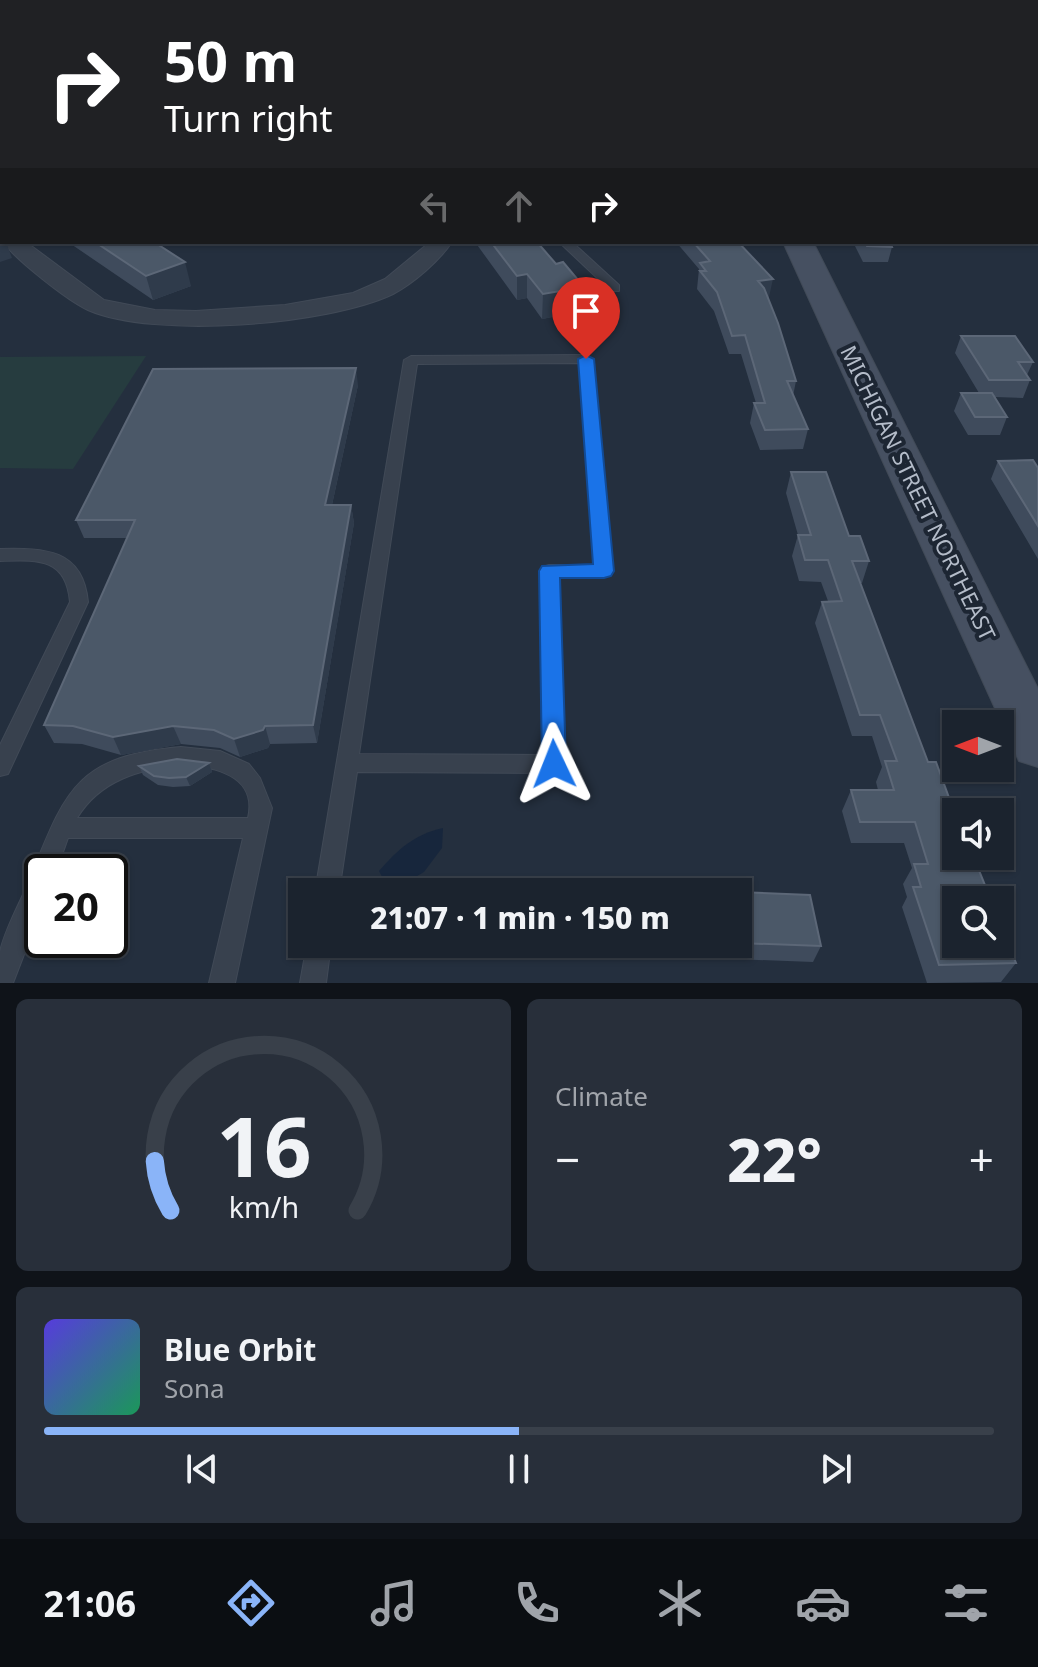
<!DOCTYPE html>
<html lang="en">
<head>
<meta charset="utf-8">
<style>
	:root { --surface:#1b232e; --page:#282f3a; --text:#f1f3f6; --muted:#a0a4aa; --line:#39404a; --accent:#8ab4f8 }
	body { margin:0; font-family:"Noto Sans",sans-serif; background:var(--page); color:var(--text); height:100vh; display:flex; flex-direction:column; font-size:30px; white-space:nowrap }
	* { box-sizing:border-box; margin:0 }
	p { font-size:26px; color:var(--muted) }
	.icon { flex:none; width:44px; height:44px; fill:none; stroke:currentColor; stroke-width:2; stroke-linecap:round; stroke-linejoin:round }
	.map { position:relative; height:983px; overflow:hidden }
	.details { display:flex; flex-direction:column; gap:16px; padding:16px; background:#0f1319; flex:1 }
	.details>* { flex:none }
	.top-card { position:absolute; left:0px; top:0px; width:1038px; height:244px; box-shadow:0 2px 6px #0004,0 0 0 2px var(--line); background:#202124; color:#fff; overflow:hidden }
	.needle { width:52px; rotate:270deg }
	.buttons { position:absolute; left:942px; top:710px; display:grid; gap:16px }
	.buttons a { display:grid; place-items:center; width:72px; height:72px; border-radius:0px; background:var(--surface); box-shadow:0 2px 6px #0004,0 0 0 2px var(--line); font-size:40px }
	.speed { position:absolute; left:24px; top:854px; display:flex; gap:16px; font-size:40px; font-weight:700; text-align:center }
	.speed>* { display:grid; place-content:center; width:104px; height:104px; border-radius:50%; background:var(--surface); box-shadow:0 2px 6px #0004,0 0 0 2px var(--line); line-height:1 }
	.speed .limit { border:4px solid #111; border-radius:12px; background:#fff; color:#111 }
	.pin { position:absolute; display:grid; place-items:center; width:68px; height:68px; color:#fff; margin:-82px -34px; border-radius:50% 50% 50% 0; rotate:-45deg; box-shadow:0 0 8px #0007 }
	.pin .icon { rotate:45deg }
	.me { position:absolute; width:88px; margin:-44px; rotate:358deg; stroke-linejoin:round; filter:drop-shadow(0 0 6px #0008) }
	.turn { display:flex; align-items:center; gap:28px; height:168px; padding:0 32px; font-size:36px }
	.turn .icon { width:104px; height:104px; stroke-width:2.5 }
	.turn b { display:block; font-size:56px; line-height:68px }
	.lanes { display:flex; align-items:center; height:76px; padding:0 32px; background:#0003; justify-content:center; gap:40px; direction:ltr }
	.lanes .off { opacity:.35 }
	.big { font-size:60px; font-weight:800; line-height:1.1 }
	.details .widget { flex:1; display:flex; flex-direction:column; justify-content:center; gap:12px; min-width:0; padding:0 28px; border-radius:12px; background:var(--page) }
	.details .dial { align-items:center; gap:0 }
	.dial svg { height:208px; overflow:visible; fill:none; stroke:var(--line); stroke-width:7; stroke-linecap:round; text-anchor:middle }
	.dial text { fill:var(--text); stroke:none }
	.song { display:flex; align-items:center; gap:24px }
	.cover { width:96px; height:96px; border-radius:12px; background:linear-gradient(135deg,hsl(250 70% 55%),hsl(150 70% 35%)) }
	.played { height:8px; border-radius:4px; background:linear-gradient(90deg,var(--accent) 50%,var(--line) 50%) }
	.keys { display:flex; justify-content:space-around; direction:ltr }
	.heat { display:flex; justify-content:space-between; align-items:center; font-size:44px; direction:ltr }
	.details .tiles { flex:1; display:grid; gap:16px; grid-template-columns:1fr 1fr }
	.widget:last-child { grid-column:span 2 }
	.trip { position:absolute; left:288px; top:878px; width:464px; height:80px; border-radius:0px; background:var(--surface); box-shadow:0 2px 6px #0004,0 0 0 2px var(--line); font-weight:800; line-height:80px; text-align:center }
	.menu { display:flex; height:128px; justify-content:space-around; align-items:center; background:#0b0e12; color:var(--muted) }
	.menu .icon { width:56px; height:56px }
	.menu .active { color:var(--accent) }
	.menu b { font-size:36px; color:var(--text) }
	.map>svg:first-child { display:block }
	.green { fill:#263c3f }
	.water { fill:#17263c }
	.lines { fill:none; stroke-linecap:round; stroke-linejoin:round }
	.lane-casing { stroke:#414a57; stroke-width:2 }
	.street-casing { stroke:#414a57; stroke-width:2 }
	.secondary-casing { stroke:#414a57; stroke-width:2 }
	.lane { fill:#38414e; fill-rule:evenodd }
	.street { fill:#38414e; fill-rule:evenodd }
	.secondary { fill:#465061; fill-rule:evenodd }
	.rail-casing { stroke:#5a6575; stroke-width:4 }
	.rail { stroke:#1d2633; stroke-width:3; stroke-dasharray:8; stroke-linecap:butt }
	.wall { fill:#3f4b5c }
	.shaded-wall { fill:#2f3b4b }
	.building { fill:#4b5868; stroke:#5c6777; stroke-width:2 }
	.route { fill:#1a73e8; stroke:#114b97; stroke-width:2 }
	.labels { text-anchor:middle; stroke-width:8; stroke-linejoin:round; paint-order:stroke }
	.street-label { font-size:22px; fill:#b4bcc9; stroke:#1d2633 }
</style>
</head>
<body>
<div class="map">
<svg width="1038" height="983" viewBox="0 0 1038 983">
	<rect width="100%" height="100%" fill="#242f3e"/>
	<path class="green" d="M146,356L73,469L0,468V357Z"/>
	<path class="water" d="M443,828L442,848L424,872L390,892L379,871C398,849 415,834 443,828Z"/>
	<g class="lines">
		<g class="lane-casing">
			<path id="lane" d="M559,242H572L619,285V291H611Z
				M586,355L593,359L613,571L610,575L604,577H558L565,764L562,771L554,773L357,772L339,892H315L404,360L411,356ZM580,363L595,565H549L543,567L540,571L543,755L359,754L417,364Z
				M0,549C45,548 83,549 88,602L8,774L0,776V745L70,602C66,557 37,560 0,561Z
				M181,747L220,751L249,764L260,778L272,808L235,983H209L243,838H68L56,872H42V908L13,983H0C0,973 0,961 0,952C4,931 20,903 28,883C65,793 73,756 181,747ZM181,765C213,766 258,775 248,818H77C100,780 140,769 181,765Z
				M307,944H331L326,983H300Z"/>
		</g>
		<g class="street-casing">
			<path id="street" d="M181,0H194L180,2Z
				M815,0H828L829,2H816Z
				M3,242H26L104,300L155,310L196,311L285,305L353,293L385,279L430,242H452C439,261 414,283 393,294C328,325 154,339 88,310C68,301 15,259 3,242Z"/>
		</g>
		<g class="secondary-casing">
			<path id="secondary" d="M670,0H688L689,2H671Z
				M1036,56H1038V68H1036Z
				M783,242H813L1038,689V767L1019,761Z"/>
		</g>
		<use href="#lane" class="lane"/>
		<use href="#street" class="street"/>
		<use href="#secondary" class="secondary"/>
		<g class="rail-casing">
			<path id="rail" d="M21,2L25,0"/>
		</g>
		<use href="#rail" class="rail"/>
	</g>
	<path class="wall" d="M68,242H154L191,286L153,300Z
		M342,242H384L382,246H343Z
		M475,242H537L583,311L542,319L527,298L517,300Z
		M676,242H738L769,297H768L796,381L793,396L808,429L803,449L760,450L750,423L754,403H756L741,354H729L714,311L697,289L699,269Z
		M853,242H890L892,247L888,262H863Z
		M961,336L1033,362L1027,375L1030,380L1023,398L995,397L1007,417L1000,435H968L954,411L961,393H979L955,353Z
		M358,385L332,505H351L354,523L317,743L270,744L268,748L240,757L220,748L181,744L121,755L82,744L54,743L44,725L127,538H84L76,520Z
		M998,461L1038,468V559L991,479Z
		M791,472L849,536L869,561L862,583H860L956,856L1016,963L1001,982L927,983L902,907L907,897L903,884L912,868L904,843H851L842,811L851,790H878L876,782L882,767L872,736H852L815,623L822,602L828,601L821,582L799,581L792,556L798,535L786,493Z
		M209,763L212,772L190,786L173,787L158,785L143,775L139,766Z
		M738,892L821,946L813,962L733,959L731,944H738Z"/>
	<path class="shaded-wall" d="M145,0H159L157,2H143Z
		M0,95H2V109H0Z
		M2,236V242H6L12,258L0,262V237Z
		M185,262L191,286L153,300L146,276Z
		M527,274V298L517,300V276Z
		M773,279L769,297L754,299L758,281Z
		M584,287L583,311L542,319L543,294Z
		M356,368L358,385L328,523L325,505Z
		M351,505L354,523L317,743L313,725Z
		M173,726L181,744L121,755L113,737Z
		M265,726L270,744L268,748L240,757L234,739Z
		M209,763L212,772L190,786L186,777Z"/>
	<path class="building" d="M80,0H145L143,2H80Z
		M199,0H464V2H198Z
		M521,0H567L566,2H521Z
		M617,0H639L640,2H618Z
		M718,0H750L751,2H720Z
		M787,0H810L812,2H788Z
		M95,242H154L185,262L146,276Z
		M491,242H537L556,264L563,262L584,287L543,294L527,274L517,276Z
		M693,242H738L773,279L758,281L764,288L778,323L796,381H787L808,429L765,430L754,403H765L745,335L732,336L717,292L700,271H706L700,263L710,261Z
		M865,242H890L892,247L867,246Z
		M961,336H1015L1033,362H1018L1030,380H989Z
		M356,368L325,505H351L313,725L265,726L263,730L234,739L214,730L173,726L113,737L73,726L44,725L135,520H76L153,369Z
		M961,393H992L1007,417H975Z
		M1033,460L1038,468V526L998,461Z
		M791,472H826L849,536H860L869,561H852L928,762H936L956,817V856H970L972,863H976L991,900H956V944H1000V923L1016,963L939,965L913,887H921L914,864H928L915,822H860L851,790H894L885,761H897L880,715H860L822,602L842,601L828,560H805L798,535H811Z
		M177,759L209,763L186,777L169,778L154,776L139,766Z
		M738,892L810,895L821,946L739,943Z"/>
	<path class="route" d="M586,355L594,359L614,571L611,576L604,578H560L566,764L563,772L554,775L546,772L542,764L539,571L542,566L593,564L578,359Z"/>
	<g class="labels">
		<g class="street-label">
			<text transform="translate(918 493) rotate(64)" y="8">MICHIGAN STREET NORTHEAST</text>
		</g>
	</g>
</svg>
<div class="buttons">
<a><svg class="needle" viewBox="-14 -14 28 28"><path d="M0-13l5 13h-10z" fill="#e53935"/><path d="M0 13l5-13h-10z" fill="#a0a4aa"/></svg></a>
<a><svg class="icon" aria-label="sound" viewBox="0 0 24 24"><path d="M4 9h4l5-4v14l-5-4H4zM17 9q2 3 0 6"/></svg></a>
<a><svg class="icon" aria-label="search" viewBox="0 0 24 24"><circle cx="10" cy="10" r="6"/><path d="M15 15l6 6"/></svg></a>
</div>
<div class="speed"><div class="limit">20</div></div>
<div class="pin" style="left:586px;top:359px;background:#d93025"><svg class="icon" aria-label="arrive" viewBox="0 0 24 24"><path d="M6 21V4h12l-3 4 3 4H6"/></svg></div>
<svg class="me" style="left:554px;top:764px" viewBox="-20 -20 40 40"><path d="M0-17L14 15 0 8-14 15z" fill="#1a73e8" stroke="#fff" stroke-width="4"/></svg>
<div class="trip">21:07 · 1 min · 150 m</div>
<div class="top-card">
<div class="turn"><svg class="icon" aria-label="right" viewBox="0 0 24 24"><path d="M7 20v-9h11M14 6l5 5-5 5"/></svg><div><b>50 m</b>Turn right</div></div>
<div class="lanes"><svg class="icon off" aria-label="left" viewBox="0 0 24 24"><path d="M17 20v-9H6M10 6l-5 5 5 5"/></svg><svg class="icon off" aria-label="ahead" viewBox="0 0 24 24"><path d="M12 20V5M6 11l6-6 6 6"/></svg><svg class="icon" aria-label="right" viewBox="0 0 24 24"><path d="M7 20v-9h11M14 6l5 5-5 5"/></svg></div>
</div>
</div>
<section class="details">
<div class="tiles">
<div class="widget dial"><svg viewBox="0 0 100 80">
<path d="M14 69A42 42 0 1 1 86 69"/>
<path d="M14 69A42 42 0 0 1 8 50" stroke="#8ab4f8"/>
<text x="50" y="56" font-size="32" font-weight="700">16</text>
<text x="50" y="72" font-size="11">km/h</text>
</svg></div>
<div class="widget"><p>Climate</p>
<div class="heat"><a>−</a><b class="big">22°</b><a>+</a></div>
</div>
<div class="widget">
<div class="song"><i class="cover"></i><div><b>Blue Orbit</b><p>Sona</p></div></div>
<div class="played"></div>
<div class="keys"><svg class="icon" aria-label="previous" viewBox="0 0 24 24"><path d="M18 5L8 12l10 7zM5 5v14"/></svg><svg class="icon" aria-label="pause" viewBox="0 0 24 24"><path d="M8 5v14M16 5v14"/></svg><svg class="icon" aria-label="next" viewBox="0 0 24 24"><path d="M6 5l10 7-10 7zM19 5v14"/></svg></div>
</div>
</div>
</section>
<nav class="menu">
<b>21:06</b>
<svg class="icon active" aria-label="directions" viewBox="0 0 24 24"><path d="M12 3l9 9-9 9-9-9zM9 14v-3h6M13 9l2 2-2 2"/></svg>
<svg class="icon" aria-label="music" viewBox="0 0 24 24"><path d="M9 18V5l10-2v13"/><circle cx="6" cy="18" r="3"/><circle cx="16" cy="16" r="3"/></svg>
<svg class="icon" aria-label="phone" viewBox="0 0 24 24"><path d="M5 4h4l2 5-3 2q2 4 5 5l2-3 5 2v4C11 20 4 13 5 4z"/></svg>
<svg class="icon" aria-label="climate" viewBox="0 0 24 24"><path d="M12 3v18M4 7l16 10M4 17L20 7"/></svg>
<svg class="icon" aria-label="car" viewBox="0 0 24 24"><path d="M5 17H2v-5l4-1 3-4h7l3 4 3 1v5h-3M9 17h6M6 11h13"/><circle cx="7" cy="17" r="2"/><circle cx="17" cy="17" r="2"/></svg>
<svg class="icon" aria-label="filters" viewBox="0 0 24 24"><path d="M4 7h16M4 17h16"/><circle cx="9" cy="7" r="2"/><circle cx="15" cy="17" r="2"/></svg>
</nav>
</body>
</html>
